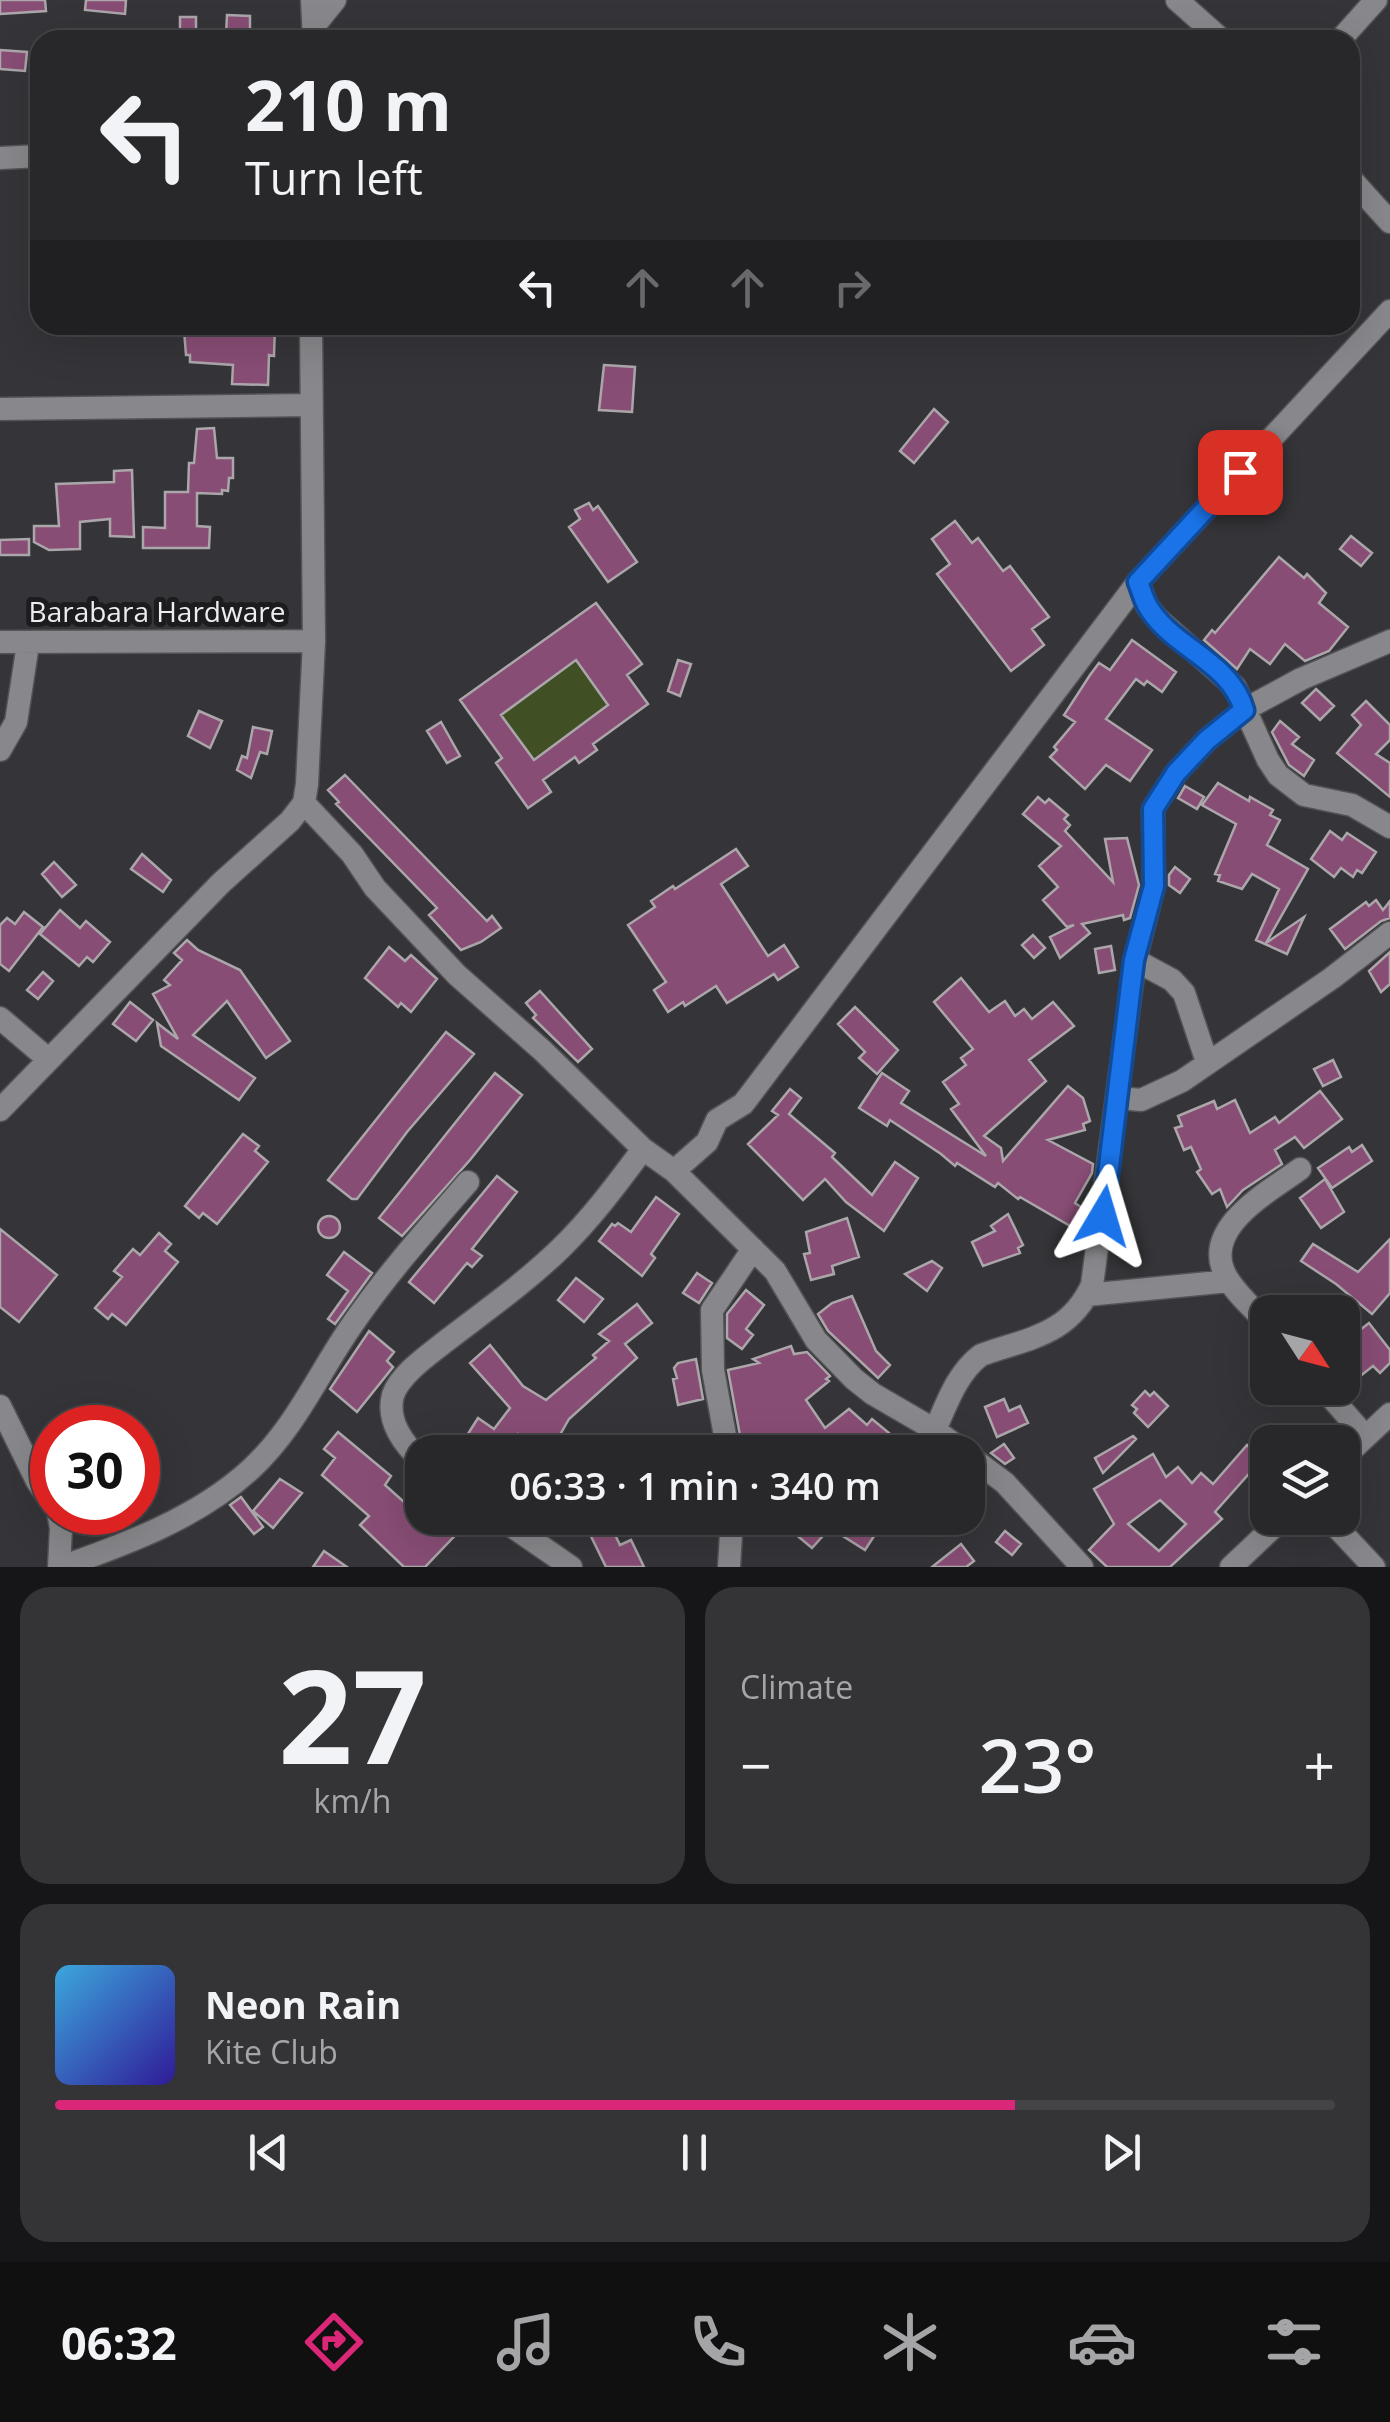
<!DOCTYPE html>
<html lang="en">
<head>
<meta charset="utf-8">
<style>
	:root { --surface:#28272a; --page:#343336; --text:#f1f3f6; --muted:#a5a5a8; --line:#444447; --accent:#db2777 }
	body { margin:0; font-family:"Open Sans",sans-serif; background:var(--page); color:var(--text); height:100vh; display:flex; flex-direction:column; font-size:38px; white-space:nowrap }
	* { box-sizing:border-box; margin:0 }
	p { font-size:32px; color:var(--muted) }
	.icon { flex:none; width:55px; height:55px; fill:none; stroke:currentColor; stroke-width:2; stroke-linecap:round; stroke-linejoin:round }
	.map { position:relative; height:1567px; overflow:hidden }
	.drawer { display:flex; flex-direction:column; gap:20px; padding:20px; background:#161517; flex:1 }
	.drawer>* { flex:none }
	.banner { position:absolute; left:30px; top:30px; width:1330px; height:305px; border-radius:30px; box-shadow:0 10px 40px #0002,0 0 0 2px var(--line); background:#28272a; color:var(--text); overflow:hidden }
	.needle { width:65px; rotate:126deg }
	.controls { position:absolute; left:1250px; top:1295px; display:grid; gap:20px }
	.controls a { display:grid; place-items:center; width:110px; height:110px; border-radius:20px; background:var(--surface); box-shadow:0 10px 40px #0002,0 0 0 2px var(--line); font-size:50px }
	.speed { position:absolute; left:30px; top:1405px; display:flex; gap:20px; font-size:50px; font-weight:700; text-align:center }
	.speed>* { display:grid; place-content:center; width:130px; height:130px; border-radius:50%; background:var(--surface); box-shadow:0 10px 40px #0002,0 0 0 2px var(--line); line-height:1 }
	.speed .limit { border:15px solid #d22; background:#fff; color:#111 }
	.pin { position:absolute; display:grid; place-items:center; width:85px; height:85px; color:#fff; margin:-42px; border-radius:20px; box-shadow:0 5px 15px #0006 }
	.me { position:absolute; width:110px; margin:-55px; rotate:7deg; stroke-linejoin:round; filter:drop-shadow(0 0 8px #0008) }
	.turn { display:flex; align-items:center; gap:35px; height:210px; padding:0 50px; font-size:45px }
	.turn .icon { width:130px; height:130px; stroke-width:2.5 }
	.turn b { display:block; font-size:70px; line-height:85px }
	.lanes { display:flex; align-items:center; height:95px; padding:0 50px; background:#0003; justify-content:center; gap:50px; direction:ltr }
	.lanes .off { opacity:.35 }
	.big { font-size:75px; font-weight:600; line-height:1.1 }
	.drawer .widget { flex:1; display:flex; flex-direction:column; justify-content:center; gap:15px; min-width:0; padding:0 35px; border-radius:30px; background:var(--page) }
	.drawer .dial { align-items:center; gap:0 }
	.dial b { font-size:130px; line-height:1 }
	.song { display:flex; align-items:center; gap:30px }
	.cover { width:120px; height:120px; border-radius:15px; background:linear-gradient(135deg,hsl(200 70% 55%),hsl(250 70% 35%)) }
	.played { height:10px; border-radius:5px; background:linear-gradient(90deg,var(--accent) 75%,var(--line) 75%) }
	.keys { display:flex; justify-content:space-around; direction:ltr }
	.heat { display:flex; justify-content:space-between; align-items:center; font-size:55px; direction:ltr }
	.drawer .tiles { flex:1; display:grid; gap:20px; grid-template-columns:1fr 1fr }
	.widget:last-child { grid-column:span 2 }
	.trip { position:absolute; left:405px; top:1435px; width:580px; height:100px; border-radius:30px; background:var(--surface); box-shadow:0 10px 40px #0002,0 0 0 2px var(--line); font-weight:600; line-height:100px; text-align:center }
	.menu { display:flex; height:160px; justify-content:space-around; align-items:center; background:#101011; color:var(--muted) }
	.menu .icon { width:70px; height:70px }
	.menu .selected { color:var(--accent) }
	.menu b { font-size:45px; color:var(--text) }
	.map>svg:first-child { display:block }
	.green { fill:#414f25 }
	.building { fill:#884d75; stroke:#aba6a9; stroke-width:2.5; fill-rule:evenodd }
	.lines { fill:none; stroke-linecap:round; stroke-linejoin:round }
	.minor-casing { stroke:#535255; stroke-width:25 }
	.minor { stroke:#88878b; stroke-width:22 }
	.route-casing { stroke:#114b97; stroke-width:25 }
	.route { stroke:#1a73e8; stroke-width:18 }
	.labels { text-anchor:middle; stroke-width:10; stroke-linejoin:round; paint-order:stroke }
	.street-label { font-size:28px; fill:#edecef; stroke:#1c1c1e }
</style>
</head>
<body>
<div class="map">
<svg width="1390" height="1567" viewBox="0 0 1390 1567">
	<rect width="100%" height="100%" fill="#353438"/>
	<path class="green" d="M576,660L608,705L534,760L501,715Z"/>
	<path class="building" d="M0,0H45L46,11L0,14Z
		M86,0H126L125,14L85,10Z
		M227,15L250,16V35H226Z
		M180,17H196V34H180Z
		M0,50L27,52L25,71L0,69Z
		M208,325H275L274,356L269,355L268,385L232,384L233,365L190,362V355H186L184,330L208,329Z
		M604,365L635,367L632,412L599,410Z
		M934,409L948,422L914,463L900,451Z
		M214,428L217,458H233V478H229L228,491L222,490V494L197,493V526L210,527L209,548H143V527L165,528V492H188L189,463H194L197,429Z
		M132,470L134,537L110,536V519L80,522V549L49,550L34,542V526H59L56,484L114,482V471Z
		M589,503L593,510L598,506L637,562L608,582L569,527L580,519L575,510Z
		M955,521L972,543L978,538L1003,571L1010,566L1049,617L1032,629L1044,645L1011,671L937,574L950,564L932,539Z
		M1351,536L1372,553L1361,566L1340,549Z
		M29,539V555H0V540Z
		M1279,557L1304,578L1307,574L1326,593L1319,603L1348,627L1329,651L1305,661L1285,644L1270,664L1250,649L1237,669L1204,640L1212,630L1215,633Z
		M596,603L642,664L627,675L648,704L593,744L597,750L579,763L575,757L543,780L551,792L528,808L496,763L502,758L460,700ZM576,660L608,705L534,760L501,715Z
		M1132,640L1176,672L1162,692L1147,681L1144,685L1136,679L1106,719L1152,750L1130,781L1106,765L1085,789L1050,757L1057,750L1054,747L1075,722L1064,715L1090,675L1099,663L1110,670Z
		M678,660L691,664L680,696L668,691Z
		M1316,689L1334,706L1320,720L1302,703Z
		M1366,701L1390,725V740L1376,754L1390,763V797L1337,753L1361,725L1352,715Z
		M199,711L222,721L210,748L188,736Z
		M1280,721L1299,737L1292,744L1314,760L1304,776L1289,765L1272,732Z
		M441,722L460,756L447,763L427,731Z
		M253,727L272,731L267,754L260,752L251,778L237,770L242,756L247,758Z
		M345,775L487,921L492,916L501,928L481,942L461,950L429,915L437,908L336,804L339,802L328,790Z
		M1218,783L1249,801L1250,797L1273,810L1270,815L1280,820L1267,845L1308,869L1266,943L1304,917L1287,954L1256,940L1279,889L1252,874L1242,889L1218,881L1220,875L1215,874L1236,824L1202,805Z
		M1185,786L1204,797L1197,809L1178,798Z
		M1038,797L1045,803L1049,799L1068,815L1064,819L1070,825L1065,831L1113,882L1105,839L1127,838L1139,885L1130,918L1124,920L1123,915L1082,924L1090,933L1060,958L1050,937L1074,925L1067,927L1043,900L1058,887L1039,866L1061,846L1023,814Z
		M1330,831L1342,840L1347,833L1376,852L1362,873L1357,870L1353,877L1341,868L1334,877L1311,859Z
		M736,849L748,866L721,884L768,956L784,945L798,967L778,980L774,974L727,1003L716,986L685,1006L683,1002L668,1012L654,990L666,982L628,925L655,907L651,901L673,886L675,889Z
		M142,854L171,880L163,892L131,869Z
		M54,862L76,885L62,897L42,874Z
		M1175,867L1190,879L1180,893L1169,885V875Z
		M1376,900L1383,910L1390,901V918L1381,921L1345,949L1330,929L1366,902L1369,906Z
		M60,910L80,928L86,921L110,942L93,962L87,957L79,966L40,934Z
		M24,912L43,927L9,971L0,964V925L7,918L15,924Z
		M1033,935L1045,948L1034,958L1022,945Z
		M187,940L198,950L240,970L290,1041L266,1058L227,1001L193,1035L255,1078L239,1100L161,1046L157,1023L178,1039L153,994L170,985L164,980L182,960L174,953Z
		M1111,946L1115,970L1099,973L1095,949Z
		M389,947L405,961L411,955L437,979L411,1012L401,1003L398,1007L365,978Z
		M1390,952V984L1381,992L1369,971Z
		M43,972L53,981L38,999L27,990Z
		M961,978L989,1012L1005,1001L1015,1016L1024,1009L1032,1019L1053,1002L1074,1026L1029,1060L1046,1081L984,1136L1001,1148L1003,1161L1068,1086L1083,1098L1090,1121L1083,1124L1085,1130L1048,1140L1093,1164L1092,1173L1075,1203L1084,1209L1072,1227L1020,1197L1018,1199L998,1183L995,1187L957,1163L955,1166L941,1154L890,1120L887,1126L859,1108L882,1073L909,1091L901,1103L986,1156L951,1109L959,1104L943,1082L966,1065L961,1058L973,1049L934,1002Z
		M540,991L592,1049L578,1062L533,1018L536,1015L526,1003Z
		M130,1002L153,1020L136,1041L113,1024Z
		M855,1007L898,1050L877,1074L859,1058L865,1052L838,1024Z
		M446,1032L474,1054L407,1132L357,1199H352L328,1180Z
		M1333,1060L1341,1077L1323,1086L1314,1069Z
		M495,1073L522,1095L470,1160L402,1236L379,1218Z
		M790,1089L801,1098L789,1114L835,1153L832,1157L872,1195L895,1162L918,1178L884,1231L846,1202L825,1179L803,1200L748,1144L778,1115L772,1111Z
		M1320,1091L1342,1119L1304,1148L1295,1137L1275,1150L1282,1164L1243,1190L1227,1207L1220,1189L1212,1194L1197,1172L1201,1169L1191,1147L1184,1150L1175,1128L1182,1126L1178,1116L1214,1101L1217,1109L1235,1100L1250,1133L1275,1117L1279,1123Z
		M243,1134L259,1146L255,1151L268,1162L217,1224L203,1213L199,1218L185,1206Z
		M1362,1145L1372,1161L1332,1188L1318,1168L1349,1147L1352,1152Z
		M497,1176L517,1192L472,1249L482,1256L472,1267L467,1263L434,1303L409,1282Z
		M1325,1179L1344,1212L1321,1228L1300,1198Z
		M656,1197L679,1214L651,1254L655,1258L642,1276L599,1241L612,1224L615,1226L618,1223L631,1232Z
		M1008,1214L1023,1245L1018,1248L1020,1253L983,1266L972,1242L995,1231L991,1226Z
		M318 1227a11 11 0 1 1 22 0a11 11 0 1 1-22 0Z
		M847,1218L859,1257L832,1266L834,1274L811,1280L804,1254L810,1253L806,1232Z
		M0,1229L57,1275L19,1322L0,1307Z
		M159,1233L171,1244L165,1251L178,1262L126,1325L112,1314L108,1319L95,1308L122,1277L114,1271L133,1249L140,1255Z
		M1390,1239V1293L1372,1314L1336,1284L1301,1261L1313,1244L1358,1272Z
		M344,1252L372,1273L335,1324L328,1319L348,1291L327,1275Z
		M932,1261L942,1268L927,1291L905,1274Z
		M697,1273L712,1283L699,1303L683,1293Z
		M576,1278L603,1299L584,1322L558,1300Z
		M746,1290L764,1305L746,1329L753,1335L742,1349L727,1338V1314Z
		M852,1296L876,1351L890,1365L878,1378L828,1331L818,1314L832,1303Z
		M637,1304L652,1323L625,1344L637,1358L569,1419L557,1440L548,1435L539,1448L518,1434L503,1452H489L466,1437L478,1418L494,1429L510,1408L470,1363L490,1345L523,1386L546,1400L596,1358L593,1355L609,1341L599,1334Z
		M1369,1323L1390,1350V1363L1380,1373L1373,1366L1344,1389L1342,1372L1356,1362L1342,1344Z
		M369,1331L394,1352L387,1361L393,1367L357,1412L330,1389Z
		M791,1346L794,1354L807,1352L830,1376L826,1379L829,1381L806,1400L825,1428L849,1409L867,1425L872,1419L889,1433L885,1439L902,1452H743L728,1370L759,1363L753,1359Z
		M696,1359L703,1399L678,1405L673,1379L677,1378L674,1368L678,1363Z
		M1145,1391L1150,1396L1154,1392L1168,1406L1148,1427L1134,1413L1137,1409L1132,1405Z
		M1004,1399L1009,1411L1020,1406L1028,1423L997,1437L985,1407Z
		M338,1432L391,1476L385,1485L414,1511L422,1502V1518H460L466,1524L425,1567H404L360,1525L369,1516L322,1475L335,1458L324,1449Z
		M1133,1436L1136,1439L1103,1473L1095,1458Z
		M1004,1444L1014,1458L1005,1464L991,1453Z
		M1247,1445L1262,1459L1215,1512L1222,1519L1170,1567H1107L1089,1550L1114,1524L1094,1489L1153,1454L1166,1477L1178,1467L1192,1483L1201,1473L1213,1484ZM1160,1500L1186,1524L1159,1551L1128,1524Z
		M280,1479L302,1493L273,1528L253,1511Z
		M241,1497L263,1527L254,1534L230,1505Z
		M582,1518H607L620,1545L631,1540L644,1567H606Z
		M658,1518H710L711,1522L663,1535Z
		M776,1518H853L876,1533L865,1550L830,1528L812,1548Z
		M1005,1531L1021,1544L1012,1555L996,1542Z
		M961,1544L974,1561L966,1567H932Z
		M324,1551L347,1567H313Z"/>
	<g class="lines">
		<g class="minor-casing">
			<path id="minor" d="M312,0L314,40
				M1177,0L1222,40
				M314,26L335,0
				M1340,40L1376,0
				M0,158L40,156
				M1350,178L1390,222
				M0,409L309,405
				M1138,582L1147,606L1158,619L1235,687L1268,760L1278,775L1304,795L1352,805L1390,827
				M0,642L314,641
				M0,750L16,722L28,644
				M304,803L352,854L375,888L457,975L543,1051L643,1149L674,1171L775,1271L816,1340L854,1379L873,1394L935,1430L965,1452
				M1135,960L1172,980L1184,993L1207,1062
				M0,1018L48,1059
				M1119,1098L1141,1100L1182,1081L1332,978L1390,933
				M0,1110L221,883L290,821L304,803L307,784L314,641L311,325
				M674,1171L707,1142L717,1120L743,1104L750,1095L1138,582L1390,311
				M1087,1295L1229,1281
				M1268,1324C1254,1309 1236,1294 1226,1276C1200,1228 1269,1192 1300,1169
				M1323,1388L1365,1436
				M0,1406L37,1481L52,1503
				M935,1430C947,1403 957,1373 981,1355C1029,1338 1069,1335 1092,1285L1135,960L1154,886L1153,809L1176,773L1207,740L1244,710L1301,679L1390,641
				M728,1452L713,1370L712,1310L753,1249
				M968,1455L1005,1483L1082,1567
				M1342,1459L1390,1414
				M422,1461C404,1445 386,1421 393,1395C400,1374 430,1354 446,1341C485,1311 525,1283 560,1249C591,1219 617,1184 643,1149
				M58,1512L61,1528L59,1567
				M500,1518L571,1567
				M1328,1518L1374,1567
				M61,1567C127,1544 199,1517 251,1469C296,1427 318,1374 352,1325C387,1274 428,1228 468,1182
				M729,1567L732,1518
				M1231,1567L1283,1518"/>
		</g>
		<use href="#minor" class="minor"/>
	</g>
	<g class="lines">
		<g class="route-casing">
			<path id="route" d="M1103,1216L1134,960L1154,886L1153,809L1176,773L1207,740L1244,710C1230,660 1171,648 1147,605C1143,598 1141,589 1138,582L1240,472"/>
		</g>
		<use href="#route" class="route"/>
	</g>
	<g class="labels">
		<g class="street-label">
			<text x="157" y="622">Barabara Hardware</text>
		</g>
	</g>
</svg>
<div class="controls">
<a><svg class="needle" viewBox="-14 -14 28 28"><path d="M0-13l5 13h-10z" fill="#e53935"/><path d="M0 13l5-13h-10z" fill="#a5a5a8"/></svg></a>
<a><svg class="icon" aria-label="layers" viewBox="0 0 24 24"><path d="M12 4l9 5-9 5-9-5zM3 14l9 5 9-5"/></svg></a>
</div>
<div class="speed"><div class="limit">30</div></div>
<div class="pin" style="left:1240px;top:472px;background:#d93025"><svg class="icon" aria-label="arrive" viewBox="0 0 24 24"><path d="M6 21V4h12l-3 4 3 4H6"/></svg></div>
<svg class="me" style="left:1103px;top:1216px" viewBox="-20 -20 40 40"><path d="M0-17L14 15 0 8-14 15z" fill="#1a73e8" stroke="#fff" stroke-width="4"/></svg>
<div class="trip">06:33 · 1 min · 340 m</div>
<div class="banner">
<div class="turn"><svg class="icon" aria-label="left" viewBox="0 0 24 24"><path d="M17 20v-9H6M10 6l-5 5 5 5"/></svg><div><b>210 m</b>Turn left</div></div>
<div class="lanes"><svg class="icon" aria-label="left" viewBox="0 0 24 24"><path d="M17 20v-9H6M10 6l-5 5 5 5"/></svg><svg class="icon off" aria-label="ahead" viewBox="0 0 24 24"><path d="M12 20V5M6 11l6-6 6 6"/></svg><svg class="icon off" aria-label="ahead" viewBox="0 0 24 24"><path d="M12 20V5M6 11l6-6 6 6"/></svg><svg class="icon off" aria-label="right" viewBox="0 0 24 24"><path d="M7 20v-9h11M14 6l5 5-5 5"/></svg></div>
</div>
</div>
<section class="drawer">
<div class="tiles">
<div class="widget dial"><b>27</b><p>km/h</p></div>
<div class="widget"><p>Climate</p>
<div class="heat"><a>−</a><b class="big">23°</b><a>+</a></div>
</div>
<div class="widget">
<div class="song"><i class="cover"></i><div><b>Neon Rain</b><p>Kite Club</p></div></div>
<div class="played"></div>
<div class="keys"><svg class="icon" aria-label="previous" viewBox="0 0 24 24"><path d="M18 5L8 12l10 7zM5 5v14"/></svg><svg class="icon" aria-label="pause" viewBox="0 0 24 24"><path d="M8 5v14M16 5v14"/></svg><svg class="icon" aria-label="next" viewBox="0 0 24 24"><path d="M6 5l10 7-10 7zM19 5v14"/></svg></div>
</div>
</div>
</section>
<nav class="menu">
<b>06:32</b>
<svg class="icon selected" aria-label="directions" viewBox="0 0 24 24"><path d="M12 3l9 9-9 9-9-9zM9 14v-3h6M13 9l2 2-2 2"/></svg>
<svg class="icon" aria-label="music" viewBox="0 0 24 24"><path d="M9 18V5l10-2v13"/><circle cx="6" cy="18" r="3"/><circle cx="16" cy="16" r="3"/></svg>
<svg class="icon" aria-label="phone" viewBox="0 0 24 24"><path d="M5 4h4l2 5-3 2q2 4 5 5l2-3 5 2v4C11 20 4 13 5 4z"/></svg>
<svg class="icon" aria-label="climate" viewBox="0 0 24 24"><path d="M12 3v18M4 7l16 10M4 17L20 7"/></svg>
<svg class="icon" aria-label="car" viewBox="0 0 24 24"><path d="M5 17H2v-5l4-1 3-4h7l3 4 3 1v5h-3M9 17h6M6 11h13"/><circle cx="7" cy="17" r="2"/><circle cx="17" cy="17" r="2"/></svg>
<svg class="icon" aria-label="filters" viewBox="0 0 24 24"><path d="M4 7h16M4 17h16"/><circle cx="9" cy="7" r="2"/><circle cx="15" cy="17" r="2"/></svg>
</nav>
</body>
</html>
